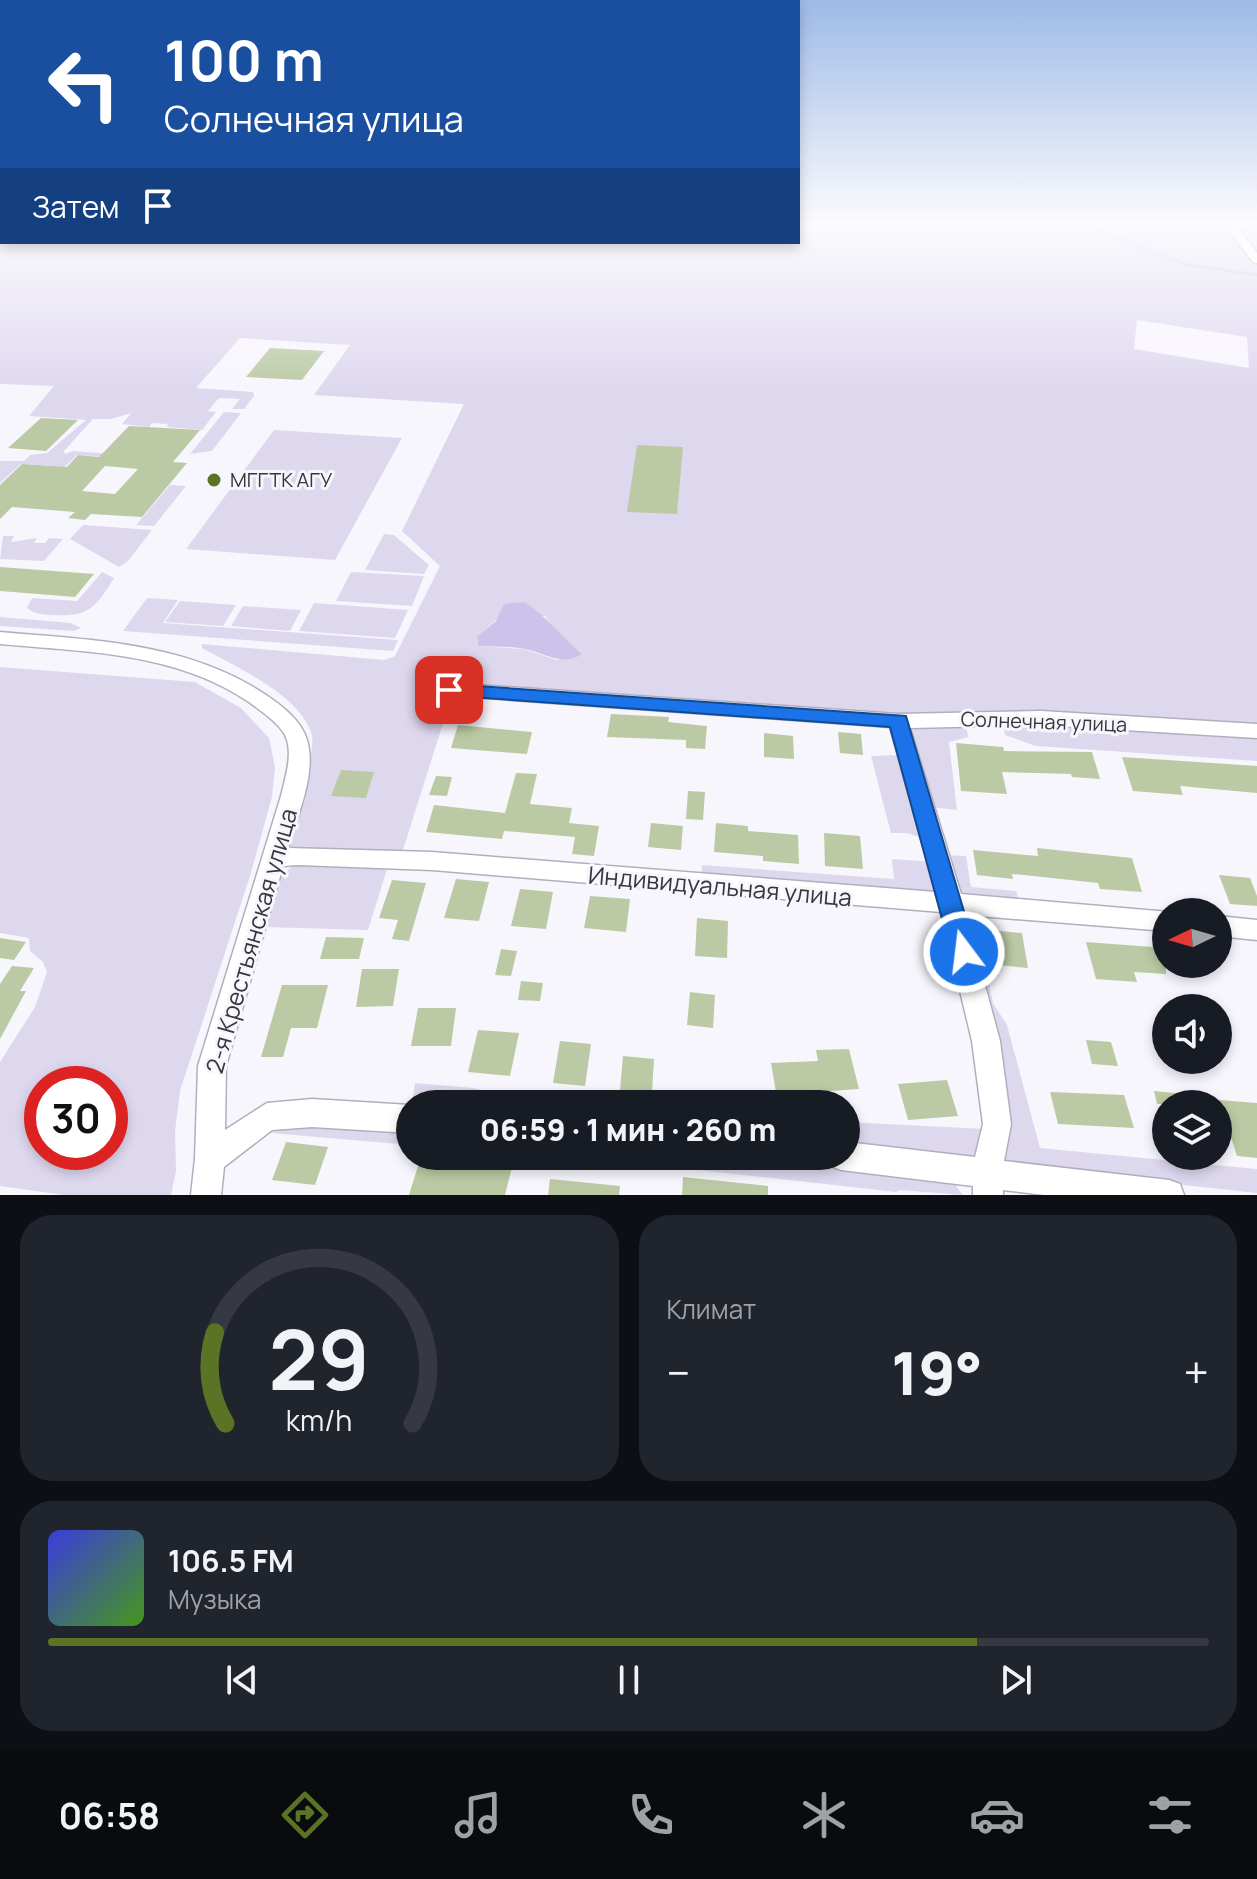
<!DOCTYPE html>
<html lang="ru">
<head>
<meta charset="utf-8">
<style>
	:root { --surface:#171b24; --page:#20242c; --text:#f1f3f6; --muted:#9ea1a6; --line:#363941; --accent:#5a7324 }
	body { margin:0; font-family:Manrope,sans-serif; background:var(--page); color:var(--text); height:100vh; display:flex; flex-direction:column; font-size:30px; white-space:nowrap }
	* { box-sizing:border-box; margin:0 }
	p { font-size:26px; color:var(--muted) }
	.icon { flex:none; width:44px; height:44px; fill:none; stroke:currentColor; stroke-width:2; stroke-linecap:round; stroke-linejoin:round }
	.map { position:relative; height:1195px; overflow:hidden }
	.panel { display:flex; flex-direction:column; gap:20px; padding:20px; background:#0d0f14; flex:1 }
	.panel>* { flex:none }
	.banner { position:absolute; left:0px; top:0px; width:800px; height:244px; box-shadow:0 4px 12px #0003; background:#1a4fa0; color:#fff; overflow:hidden }
	.needle { width:52px; rotate:265deg }
	.controls { position:absolute; left:1152px; top:898px; display:grid; gap:16px }
	.controls a { display:grid; place-items:center; width:80px; height:80px; border-radius:50%; background:var(--surface); box-shadow:0 4px 12px #0003; font-size:40px }
	.speed { position:absolute; left:24px; top:1066px; display:flex; gap:16px; font-size:40px; font-weight:700; text-align:center }
	.speed>* { display:grid; place-content:center; width:104px; height:104px; border-radius:50%; background:var(--surface); box-shadow:0 4px 12px #0003; line-height:1 }
	.speed .limit { border:12px solid #d22; background:#fff; color:#111 }
	.pin { position:absolute; display:grid; place-items:center; width:68px; height:68px; color:#fff; margin:-34px; border-radius:16px; box-shadow:0 4px 12px #0006 }
	.me { position:absolute; width:88px; margin:-44px; rotate:345deg; stroke-linejoin:round; filter:drop-shadow(0 0 6px #0008) }
	.turn { display:flex; align-items:center; gap:28px; height:168px; padding:0 32px; font-size:36px }
	.turn .icon { width:104px; height:104px; stroke-width:2.5 }
	.turn b { display:block; font-size:56px; line-height:68px }
	.then { display:flex; align-items:center; height:76px; padding:0 32px; background:#0003; gap:16px; font-size:30px }
	.big { font-size:60px; font-weight:800; line-height:1.1 }
	.panel .card { flex:1; display:flex; flex-direction:column; justify-content:center; gap:12px; min-width:0; padding:0 28px; border-radius:32px; background:var(--page) }
	.panel .dial { align-items:center; gap:0 }
	.dial svg { height:208px; overflow:visible; fill:none; stroke:var(--line); stroke-width:7; stroke-linecap:round; text-anchor:middle }
	.dial text { fill:var(--text); stroke:none }
	.song { display:flex; align-items:center; gap:24px }
	.cover { width:96px; height:96px; border-radius:12px; background:linear-gradient(135deg,hsl(240 70% 55%),hsl(100 70% 35%)) }
	.played { height:8px; border-radius:4px; background:linear-gradient(90deg,var(--accent) 80%,var(--line) 80%) }
	.keys { display:flex; justify-content:space-around; direction:ltr }
	.heat { display:flex; justify-content:space-between; align-items:center; font-size:44px; direction:ltr }
	.panel .tiles { flex:1; display:grid; gap:20px; grid-template-columns:1fr 1fr }
	.card:last-child { grid-column:span 2 }
	.trip { position:absolute; left:396px; top:1090px; width:464px; height:80px; border-radius:40px; background:var(--surface); box-shadow:0 4px 12px #0003; font-weight:800; line-height:80px; text-align:center }
	.dock { display:flex; height:128px; justify-content:space-around; align-items:center; background:#090b0e; color:var(--muted) }
	.dock .icon { width:56px; height:56px }
	.dock .selected { color:var(--accent) }
	.dock b { font-size:36px; color:var(--text) }
	.map>svg:first-child { display:block }
	.green { fill:#ded8ef; fill-rule:evenodd }
	.water { fill:#cdc2e9 }
	.lines { fill:none; stroke-linecap:round; stroke-linejoin:round }
	.stream { stroke:#cdc2e9; stroke-width:3 }
	.building { fill:#bbcaa4; fill-rule:evenodd }
	.minor-casing { stroke:#b2aebe; stroke-width:3 }
	.minor { fill:#fff; fill-rule:evenodd }
	.route { fill:#1a73e8; stroke:#114b97; stroke-width:2 }
	.poi-dot { fill:#5a7324; stroke:#f8f6fd; stroke-width:3 }
	.labels { text-anchor:middle; stroke-width:6; stroke-linejoin:round; paint-order:stroke }
	.poi-label { font-size:20px; fill:#38363d; stroke:#f8f6fd; text-anchor:start }
	.street-label { font-size:20px; fill:#38363d; stroke:#f8f6fd }
	.near-street-label { font-size:24px; fill:#38363d; stroke:#f8f6fd }
</style>
</head>
<body>
<div class="map">
<svg width="1257" height="1195" viewBox="0 0 1257 1195">
	<rect width="100%" height="100%" fill="#f8f6fd"/>
	<path class="green" d="M0,225L2,242H798V225H1257V731L898,721L449,691L450,701L403,850H283C289,828 316,754 312,736C303,696 234,666 202,648V644L385,660L395,656L440,566L402,531L464,404L314,395L350,345L240,338L196,388L253,392L254,396L244,409H232L240,399L219,398L208,411L216,412L202,430L167,427L168,424L152,423L149,427L122,424L131,413L111,419H93L64,451L65,454L73,451L126,455L125,458L77,455L39,493L54,466L21,464L0,483V461H24L30,455L47,453L86,420L29,416L54,386L0,384ZM1137,320L1247,337L1249,368L1134,349ZM545,616L555,631L582,654L557,660L524,649L478,646L477,636L496,620Z
		M224,412L241,413L212,451L190,454Z
		M274,430L402,438L335,560L186,549Z
		M170,485L186,486L154,526L136,525Z
		M83,525L152,530L128,561L119,567L70,539Z
		M384,534L394,535L429,565L424,574L365,570Z
		M3,536H14L11,542L37,538L34,543H45L49,538L63,539L44,561L0,559Z
		M102,572L114,578C95,609 88,617 52,615C42,614 35,615 27,608L32,598L77,601Z
		M351,572L424,576L412,606L336,601Z
		M147,598L178,600L163,623L398,640L393,651L123,631Z
		M180,601L236,605L223,626L165,622Z
		M314,603L408,610L395,638L299,631Z
		M243,606L301,610L290,631L231,626Z
		M0,617L71,623L81,628L74,631L0,626Z
		M0,667L195,682L241,708L269,738L275,767L272,797L250,876L180,1091L175,1132L176,1171L171,1195H64L0,1186V1062L35,1007L47,972L43,962L30,951L29,938L0,933ZM110,1084V1152H42V1084Z
		M1003,723L1257,737V761L1036,746L1005,735Z
		M918,724L965,725L969,737L949,742L957,810L929,807L909,735Z
		M899,755L925,839L907,833H891L871,756Z
		M945,855L966,856L971,887L1016,891L1020,904L959,899Z
		M892,859L933,862L937,897L701,881L702,865L894,879Z
		M294,865L388,866L368,930L264,927L279,877Z
		M974,973H987L993,1003L1007,1025L1040,1148L1257,1169V1193L1015,1167L1003,1163Z
		M415,1083L473,1088L503,1095L504,1104H412Z
		M299,1120L410,1123V1145L271,1133Z
		M846,1122L986,1129L979,1160L846,1148Z
		M572,1156L788,1158L937,1173L951,1179L963,1195L900,1190L896,1192Z"/>
	<path class="water" d="M525,602C547,617 562,637 582,654C562,667 545,653 525,649C510,646 493,647 478,646L477,636L496,621L504,604Z"/>
	<g class="lines">
		<path class="stream" d="M1086,225L1184,264L1257,275"/>
	</g>
	<path class="building" d="M270,348L324,351L302,380L246,377Z
		M41,418L78,420L46,451L8,448Z
		M129,426L200,430L173,462L187,463L142,517L91,514L85,520L68,518L75,512L12,507L0,519V485L22,464L67,467L78,455L99,457ZM105,466L138,469L115,494L82,491Z
		M637,445L683,447L677,514L627,512Z
		M0,567L94,574L75,597L0,591Z
		M611,714L669,717L668,722L707,726L705,749L686,748V740L607,737Z
		M458,725L532,732L527,754L451,748Z
		M838,732L861,734L863,755L840,753Z
		M764,733L793,736L794,759L764,757Z
		M956,743L1003,747L1004,751L1092,752L1100,779L1072,777L1071,774L1002,772L1007,794L961,791Z
		M1122,757L1257,766V793L1180,786L1183,795L1133,791Z
		M341,770L374,772L366,798L331,796Z
		M516,773L537,774L530,804L572,808L569,823L599,826L594,856L572,854L575,837L504,831L502,839L426,832L434,805L505,813Z
		M436,776L452,777L447,796L429,795Z
		M688,791L705,792L703,820L686,819Z
		M651,823L683,826L681,850L648,847Z
		M716,823L748,826V831L798,835L799,864L763,861V856L714,852Z
		M824,833L860,836L863,869L825,866Z
		M1037,848L1132,858L1142,892L1100,889L1098,883L1024,875L1012,874L1013,879L977,875L973,850L1038,856Z
		M1219,875L1250,878L1257,896V906L1230,904Z
		M456,879L489,882L479,921L444,918Z
		M392,880L426,883L409,941L392,939L398,920L379,918Z
		M520,889L553,892L546,929L511,926Z
		M590,896L630,899L626,932L584,928Z
		M697,918L728,921L727,958L695,956Z
		M990,930L1022,933L1028,968L996,965Z
		M326,937L364,938L359,959H320Z
		M0,938L26,942L14,960L0,958Z
		M1086,942L1166,948V974L1134,972L1137,982L1096,979Z
		M501,949L517,951L511,976L495,975Z
		M12,966L34,968L20,991H26L0,1039V984Z
		M362,969H399L393,1006L356,1007Z
		M521,981L543,983L540,1001L518,1000Z
		M282,985H328L317,1028H291L283,1057H261Z
		M690,992L715,995L713,1028L687,1025Z
		M418,1008H456L451,1046H411Z
		M478,1030L519,1033L510,1076L468,1072Z
		M1086,1040L1111,1042L1118,1066L1092,1064Z
		M560,1041L591,1044L585,1086L553,1083Z
		M849,1049L859,1089L816,1092L818,1104H778L771,1063L818,1061L816,1050Z
		M623,1056L654,1059L652,1092L620,1090Z
		M947,1080L958,1116L908,1120L898,1084Z
		M1154,1091L1195,1095V1104H1157Z
		M1050,1092L1124,1095L1134,1128L1058,1124Z
		M1219,1100L1257,1103V1158L1237,1156Z
		M286,1142L328,1147L315,1185L272,1180Z
		M421,1156H471L513,1163L505,1195H409Z
		M683,1177L768,1186V1195H682Z
		M550,1179L620,1186L619,1195H548Z"/>
	<g class="lines">
		<g class="minor-casing">
			<path id="minor" d="M1225,225H1235L1257,253V263L1253,262Z
				M0,230H2V236H0Z
				M0,632C92,640 187,642 266,695C282,706 301,720 307,740C317,773 297,816 288,848L432,852L936,892L890,727L442,695L439,690L442,685L449,683L898,714L1041,711L1257,724V738L1041,725L910,728L961,894L1169,912H1166V931L966,915L1000,1041L1011,1124L1004,1161L1169,1180L1180,1184L1184,1195H1044L1003,1190V1195H973V1186L841,1170L831,1166L826,1156H846V1142L975,1157L983,1124L972,1041L941,912L432,870L298,865L283,866L226,1066L225,1130L267,1103L312,1099L410,1105V1133L312,1127L272,1130L224,1167L221,1195H191L195,1159L198,1066L281,796C285,778 294,753 285,735C278,722 261,711 249,702C175,652 86,652 0,644Z
				M1218,916L1257,920V940L1218,936Z"/>
		</g>
		<use href="#minor" class="minor"/>
	</g>
	<linearGradient id="sky" x2="0" y2="1"><stop stop-color="#9dbae8"/><stop offset="0.57" stop-color="#fcfbfe"/><stop offset="1" stop-color="#fcfbfe" stop-opacity="0"/></linearGradient>
	<rect width="1257" height="392" fill="url(#sky)"/>
	<path class="route" d="M449,684L906,716L976,952L973,959L964,963L955,959L951,952L890,727L442,695L439,690L442,685Z"/>
	<circle class="poi-dot" cx="214" cy="480" r="8"/>
	<g class="labels">
		<g class="poi-label">
			<text x="230" y="487">МГГТК АГУ</text>
		</g>
		<g class="street-label">
			<text transform="translate(1044 722) rotate(2)" y="7">Солнечная улица</text>
		</g>
		<g class="near-street-label">
			<text transform="translate(720 887) rotate(5)" y="8">Индивидуальная улица</text>
			<text transform="translate(252 941) rotate(-74)" y="8">2-я Крестьянская улица</text>
		</g>
	</g>
</svg>
<div class="controls">
<a><svg class="needle" viewBox="-14 -14 28 28"><path d="M0-13l5 13h-10z" fill="#e53935"/><path d="M0 13l5-13h-10z" fill="#9ea1a6"/></svg></a>
<a><svg class="icon" aria-label="sound" viewBox="0 0 24 24"><path d="M4 9h4l5-4v14l-5-4H4zM17 9q2 3 0 6"/></svg></a>
<a><svg class="icon" aria-label="layers" viewBox="0 0 24 24"><path d="M12 4l9 5-9 5-9-5zM3 14l9 5 9-5"/></svg></a>
</div>
<div class="speed"><div class="limit">30</div></div>
<div class="pin" style="left:449px;top:690px;background:#d93025"><svg class="icon" aria-label="arrive" viewBox="0 0 24 24"><path d="M6 21V4h12l-3 4 3 4H6"/></svg></div>
<svg class="me" style="left:964px;top:952px" viewBox="-20 -20 40 40"><circle r="17" fill="#1a73e8" stroke="#fff" stroke-width="3"/><path d="M0-11L8 9 0 5-8 9z" fill="#fff"/></svg>
<div class="trip">06:59 · 1 мин · 260 m</div>
<div class="banner">
<div class="turn"><svg class="icon" aria-label="left" viewBox="0 0 24 24"><path d="M17 20v-9H6M10 6l-5 5 5 5"/></svg><div><b>100 m</b>Солнечная улица</div></div>
<div class="then">Затем<svg class="icon" aria-label="arrive" viewBox="0 0 24 24"><path d="M6 21V4h12l-3 4 3 4H6"/></svg></div>
</div>
</div>
<section class="panel">
<div class="tiles">
<div class="card dial"><svg viewBox="0 0 100 80">
<path d="M14 69A42 42 0 1 1 86 69"/>
<path d="M14 69A42 42 0 0 1 10 34" stroke="#5a7324"/>
<text x="50" y="56" font-size="32" font-weight="700">29</text>
<text x="50" y="72" font-size="11">km/h</text>
</svg></div>
<div class="card"><p>Климат</p>
<div class="heat"><a>−</a><b class="big">19°</b><a>+</a></div>
</div>
<div class="card">
<div class="song"><i class="cover"></i><div><b>106.5 FM</b><p>Музыка</p></div></div>
<div class="played"></div>
<div class="keys"><svg class="icon" aria-label="previous" viewBox="0 0 24 24"><path d="M18 5L8 12l10 7zM5 5v14"/></svg><svg class="icon" aria-label="pause" viewBox="0 0 24 24"><path d="M8 5v14M16 5v14"/></svg><svg class="icon" aria-label="next" viewBox="0 0 24 24"><path d="M6 5l10 7-10 7zM19 5v14"/></svg></div>
</div>
</div>
</section>
<nav class="dock">
<b>06:58</b>
<svg class="icon selected" aria-label="directions" viewBox="0 0 24 24"><path d="M12 3l9 9-9 9-9-9zM9 14v-3h6M13 9l2 2-2 2"/></svg>
<svg class="icon" aria-label="music" viewBox="0 0 24 24"><path d="M9 18V5l10-2v13"/><circle cx="6" cy="18" r="3"/><circle cx="16" cy="16" r="3"/></svg>
<svg class="icon" aria-label="phone" viewBox="0 0 24 24"><path d="M5 4h4l2 5-3 2q2 4 5 5l2-3 5 2v4C11 20 4 13 5 4z"/></svg>
<svg class="icon" aria-label="climate" viewBox="0 0 24 24"><path d="M12 3v18M4 7l16 10M4 17L20 7"/></svg>
<svg class="icon" aria-label="car" viewBox="0 0 24 24"><path d="M5 17H2v-5l4-1 3-4h7l3 4 3 1v5h-3M9 17h6M6 11h13"/><circle cx="7" cy="17" r="2"/><circle cx="17" cy="17" r="2"/></svg>
<svg class="icon" aria-label="filters" viewBox="0 0 24 24"><path d="M4 7h16M4 17h16"/><circle cx="9" cy="7" r="2"/><circle cx="15" cy="17" r="2"/></svg>
</nav>
</body>
</html>
